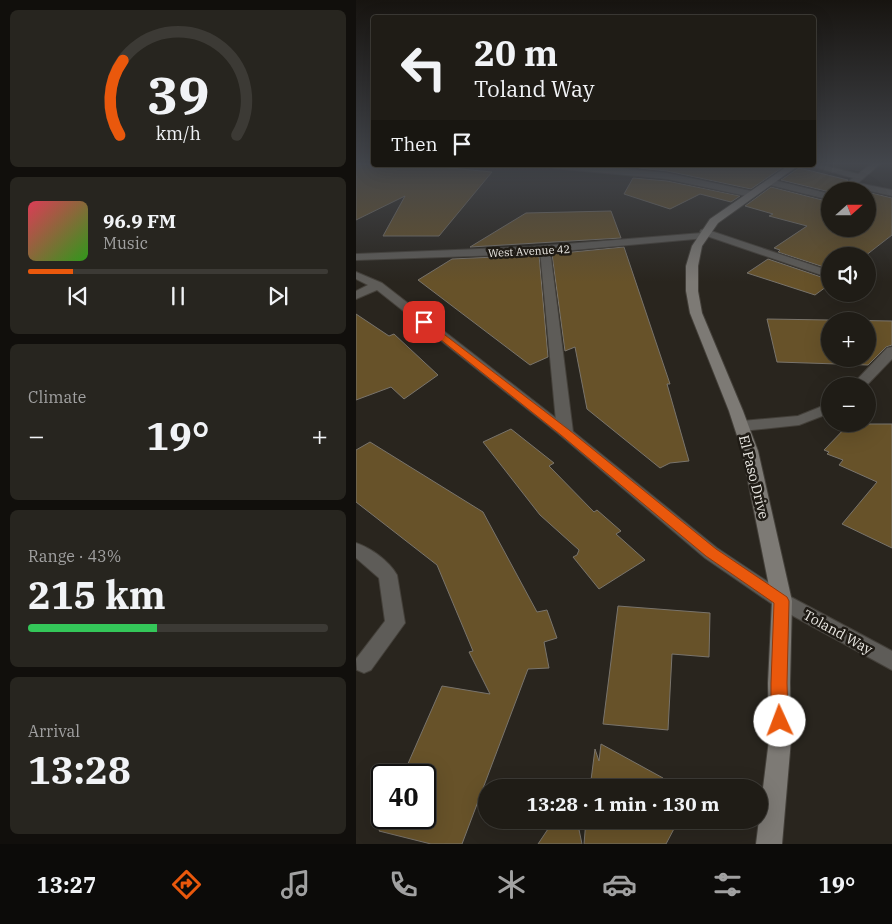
<!DOCTYPE html>
<html lang="en">
<head>
<meta charset="utf-8">
<style>
	:root { --surface:#1f1c16; --page:#27251f; --text:#f1f3f6; --muted:#a1a1a1; --line:#3c3a35; --accent:#ea580c }
	body { margin:0; font-family:"IBM Plex Serif",serif; background:var(--page); color:var(--text); height:100vh; display:flex; flex-direction:column; font-size:19px; white-space:nowrap }
	* { box-sizing:border-box; margin:0 }
	p { font-size:16px; color:var(--muted) }
	.icon { flex:none; width:28px; height:28px; fill:none; stroke:currentColor; stroke-width:2; stroke-linecap:round; stroke-linejoin:round }
	.map { position:relative; flex:1; overflow:hidden }
	.sheet { display:flex; flex-direction:column; gap:10px; padding:10px; background:#110f0c; width:356px }
	.sheet>* { flex:none }
	.guide { position:absolute; left:15px; top:15px; width:445px; height:152px; border-radius:5px; box-shadow:0 5px 20px #0002,0 0 0 1px var(--line); background:#1f1c16; color:var(--text); overflow:hidden }
	.needle { width:32px; rotate:69deg }
	.controls { position:absolute; left:465px; top:182px; display:grid; gap:10px }
	.controls a { display:grid; place-items:center; width:55px; height:55px; border-radius:50%; background:var(--surface); box-shadow:0 5px 20px #0002,0 0 0 1px var(--line); font-size:25px }
	.speed { position:absolute; left:15px; top:764px; display:flex; gap:10px; font-size:25px; font-weight:700; text-align:center }
	.speed>* { display:grid; place-content:center; width:65px; height:65px; border-radius:50%; background:var(--surface); box-shadow:0 5px 20px #0002,0 0 0 1px var(--line); line-height:1 }
	.speed .limit { border:2px solid #111; border-radius:8px; background:#fff; color:#111 }
	.pin { position:absolute; display:grid; place-items:center; width:42px; height:42px; color:#fff; margin:-21px; border-radius:10px; box-shadow:0 2px 8px #0006 }
	.me { position:absolute; width:55px; margin:-28px; rotate:358deg; stroke-linejoin:round; filter:drop-shadow(0 0 4px #0008) }
	.turn { display:flex; align-items:center; gap:18px; height:105px; padding:0 20px; font-size:22px }
	.turn .icon { width:65px; height:65px; stroke-width:2.5 }
	.turn b { display:block; font-size:35px; line-height:42px }
	.then { display:flex; align-items:center; height:48px; padding:0 20px; background:#0003; gap:10px; font-size:19px }
	.big { font-size:38px; font-weight:700; line-height:1.1 }
	.sheet .card { flex:1; display:flex; flex-direction:column; justify-content:center; gap:8px; min-width:0; padding:0 18px; border-radius:8px; background:var(--page) }
	.sheet .dial { align-items:center; gap:0 }
	.dial svg { height:130px; overflow:visible; fill:none; stroke:var(--line); stroke-width:7; stroke-linecap:round; text-anchor:middle }
	.dial text { fill:var(--text); stroke:none }
	.song { display:flex; align-items:center; gap:15px }
	.cover { width:60px; height:60px; border-radius:8px; background:linear-gradient(135deg,hsl(350 70% 55%),hsl(110 70% 35%)) }
	.played { height:5px; border-radius:2px; background:linear-gradient(90deg,var(--accent) 15%,var(--line) 15%) }
	.keys { display:flex; justify-content:space-around; direction:ltr }
	.heat { display:flex; justify-content:space-between; align-items:center; font-size:28px; direction:ltr }
	.charge { height:8px; border-radius:4px; background:linear-gradient(90deg,#34c759 43%,var(--line) 0) }
	.trip { position:absolute; left:122px; top:779px; width:290px; height:50px; border-radius:25px; background:var(--surface); box-shadow:0 5px 20px #0002,0 0 0 1px var(--line); font-weight:700; line-height:50px; text-align:center }
	.tab-bar { display:flex; height:80px; justify-content:space-around; align-items:center; background:#0c0b09; color:var(--muted) }
	.tab-bar .icon { width:35px; height:35px }
	.tab-bar .active { color:var(--accent) }
	.tab-bar b { font-size:22px; color:var(--text) }
	main { display:flex; flex:1; min-height:0 }
	.map>svg:first-child { display:block }
	.building { fill:#675229; stroke:#79746c; fill-rule:evenodd }
	.lines { fill:none; stroke-linecap:round; stroke-linejoin:round }
	.lane-casing { stroke:#44403a; stroke-width:2 }
	.street-casing { stroke:#44403a; stroke-width:2 }
	.secondary-casing { stroke:#44403a; stroke-width:2 }
	.lane { fill:#5e5c58; fill-rule:evenodd }
	.street { fill:#5e5c58; fill-rule:evenodd }
	.secondary { fill:#7d7a75; fill-rule:evenodd }
	.route { fill:#ea580c; stroke:#983908 }
	.labels { text-anchor:middle; stroke-width:5; stroke-linejoin:round; paint-order:stroke }
	.far-street-label { font-size:11px; fill:#ebe9e4; stroke:#1f1b15 }
	.street-label { font-size:14px; fill:#ebe9e4; stroke:#1f1b15 }
</style>
</head>
<body>
<main>
<section class="sheet">
<div class="card dial"><svg viewBox="0 0 100 80">
<path d="M14 69A42 42 0 1 1 86 69"/>
<path d="M14 69A42 42 0 0 1 16 23" stroke="#ea580c"/>
<text x="50" y="56" font-size="32" font-weight="700">39</text>
<text x="50" y="72" font-size="11">km/h</text>
</svg></div>
<div class="card">
<div class="song"><i class="cover"></i><div><b>96.9 FM</b><p>Music</p></div></div>
<div class="played"></div>
<div class="keys"><svg class="icon" aria-label="previous" viewBox="0 0 24 24"><path d="M18 5L8 12l10 7zM5 5v14"/></svg><svg class="icon" aria-label="pause" viewBox="0 0 24 24"><path d="M8 5v14M16 5v14"/></svg><svg class="icon" aria-label="next" viewBox="0 0 24 24"><path d="M6 5l10 7-10 7zM19 5v14"/></svg></div>
</div>
<div class="card"><p>Climate</p>
<div class="heat"><a>−</a><b class="big">19°</b><a>+</a></div>
</div>
<div class="card"><p>Range · 43%</p><b class="big">215 km</b><div class="charge"></div></div>
<div class="card"><p>Arrival</p><b class="big">13:28</b></div>
</section>
<div class="map">
<svg width="536" height="844" viewBox="0 0 536 844">
	<rect width="100%" height="100%" fill="#29251e"/>
	<path class="building" d="M0,164L62,165L136,172L83,236H27L49,196L0,220Z
		M285,165H430L395,189L311,171L283,168Z
		M443,168L492,180L479,191L474,192L425,180Z
		M277,178L311,181L384,196L375,202L344,194L314,209L268,194Z
		M415,187L474,202V229H511V192L536,198V235L509,256H474V269L422,252L424,250L418,248L451,226L413,216L417,214L389,206Z
		M255,211L265,238L114,247L170,213Z
		M268,247L314,384H311L333,461L314,463L304,468L231,409L219,347L209,351L196,254Z
		M183,255L192,357L174,365L62,280L96,259Z
		M412,259L474,280V284L459,295L391,273Z
		M0,314L33,336L38,334L82,375L48,399L35,387L0,400Z
		M411,319L536,321V345L530,347L512,365L421,362ZM474,321H511V359H474Z
		M493,424H536V548L486,524L521,482L483,465L487,460L471,454L473,452L468,450Z
		M155,429L198,463L193,466L238,512L241,510L265,531L260,534L289,560L243,589L217,557L221,555L223,550L184,515L127,442Z
		M14,442L127,512L181,612L191,610L201,638L188,642L193,668L172,669L106,844H75L23,831L29,818H69V775H47L86,686L134,694L113,652L117,651L81,565L0,502V450Z
		M262,606L354,613L353,657L316,654L312,730L247,724Z
		M245,744L307,778L302,788H234L239,749L243,761Z
		M198,820H221L226,844H182Z
		M230,820H310L320,825L310,844H228Z"/>
	<g class="lines">
		<g class="lane-casing">
			<path id="lane" d="M462,164L502,174L515,164H524L502,183L536,190V196L497,187L492,191H481L497,178L452,165Z
				M413,179L474,194V200L410,184L408,182Z
				M349,229L474,271V278L345,234L344,232L345,230Z
				M189,247L194,250L217,432L214,435H204L201,432L184,250Z
				M536,347V359L510,386H495L531,348Z
				M474,403V413L443,425L386,431L381,429L378,426L381,423L386,421L442,416Z"/>
		</g>
		<g class="street-casing">
			<path id="street" d="M193,165H225L311,173L395,191L400,194L395,197L311,179L197,168Z
				M346,233L351,236L350,238L173,254L0,260V254L173,247Z
				M0,272L26,283L214,429L361,548L433,596L536,651V670L419,606L349,558L204,435L21,290L0,299V291L12,285L0,279Z
				M0,543C15,548 33,561 41,575L49,623L15,670L8,673L1,670L0,659L29,621L23,578L0,558Z"/>
		</g>
		<g class="secondary-casing">
			<path id="secondary" d="M433,165H443L362,223L346,246L342,266V291L346,313L387,411L402,451L436,601L434,683L435,740L426,844H400L413,740L412,683L416,601L386,451L373,411L334,313L330,291V266L336,246L354,219Z"/>
		</g>
		<use href="#lane" class="lane"/>
		<use href="#street" class="street"/>
		<use href="#secondary" class="secondary"/>
	</g>
	<linearGradient id="sky" x2="0" y2="1"><stop stop-color="#171410"/><stop offset="0.58" stop-color="#43464c"/><stop offset="1" stop-color="#43464c" stop-opacity="0"/></linearGradient>
	<rect width="536" height="282" fill="url(#sky)"/>
	<path class="route" d="M68,319L213,430L360,549L431,597L433,601L431,683L432,721L430,727L424,729L418,727L415,721V683L418,603L350,556L205,435L65,324L64,322Z"/>
	<g class="labels">
		<g class="far-street-label">
			<text transform="translate(173 251) rotate(-3)" y="4">West Avenue 42</text>
		</g>
		<g class="street-label">
			<text transform="translate(398 477) rotate(76)" y="5">El Paso Drive</text>
			<text transform="translate(482 632) rotate(29)" y="5">Toland Way</text>
		</g>
	</g>
</svg>
<div class="controls">
<a><svg class="needle" viewBox="-14 -14 28 28"><path d="M0-13l5 13h-10z" fill="#e53935"/><path d="M0 13l5-13h-10z" fill="#a1a1a1"/></svg></a>
<a><svg class="icon" aria-label="sound" viewBox="0 0 24 24"><path d="M4 9h4l5-4v14l-5-4H4zM17 9q2 3 0 6"/></svg></a>
<a>+</a>
<a>−</a>
</div>
<div class="speed"><div class="limit">40</div></div>
<div class="pin" style="left:68px;top:322px;background:#d93025"><svg class="icon" aria-label="arrive" viewBox="0 0 24 24"><path d="M6 21V4h12l-3 4 3 4H6"/></svg></div>
<svg class="me" style="left:424px;top:721px" viewBox="-20 -20 40 40"><circle r="19" fill="#fff"/><path d="M0-13L10 11 0 6-10 11z" fill="#ea580c"/></svg>
<div class="trip">13:28 · 1 min · 130 m</div>
<div class="guide">
<div class="turn"><svg class="icon" aria-label="left" viewBox="0 0 24 24"><path d="M17 20v-9H6M10 6l-5 5 5 5"/></svg><div><b>20 m</b>Toland Way</div></div>
<div class="then">Then<svg class="icon" aria-label="arrive" viewBox="0 0 24 24"><path d="M6 21V4h12l-3 4 3 4H6"/></svg></div>
</div>
</div>
</main>
<nav class="tab-bar">
<b>13:27</b>
<svg class="icon active" aria-label="directions" viewBox="0 0 24 24"><path d="M12 3l9 9-9 9-9-9zM9 14v-3h6M13 9l2 2-2 2"/></svg>
<svg class="icon" aria-label="music" viewBox="0 0 24 24"><path d="M9 18V5l10-2v13"/><circle cx="6" cy="18" r="3"/><circle cx="16" cy="16" r="3"/></svg>
<svg class="icon" aria-label="phone" viewBox="0 0 24 24"><path d="M5 4h4l2 5-3 2q2 4 5 5l2-3 5 2v4C11 20 4 13 5 4z"/></svg>
<svg class="icon" aria-label="climate" viewBox="0 0 24 24"><path d="M12 3v18M4 7l16 10M4 17L20 7"/></svg>
<svg class="icon" aria-label="car" viewBox="0 0 24 24"><path d="M5 17H2v-5l4-1 3-4h7l3 4 3 1v5h-3M9 17h6M6 11h13"/><circle cx="7" cy="17" r="2"/><circle cx="17" cy="17" r="2"/></svg>
<svg class="icon" aria-label="filters" viewBox="0 0 24 24"><path d="M4 7h16M4 17h16"/><circle cx="9" cy="7" r="2"/><circle cx="15" cy="17" r="2"/></svg>
<b>19°</b>
</nav>
</body>
</html>
